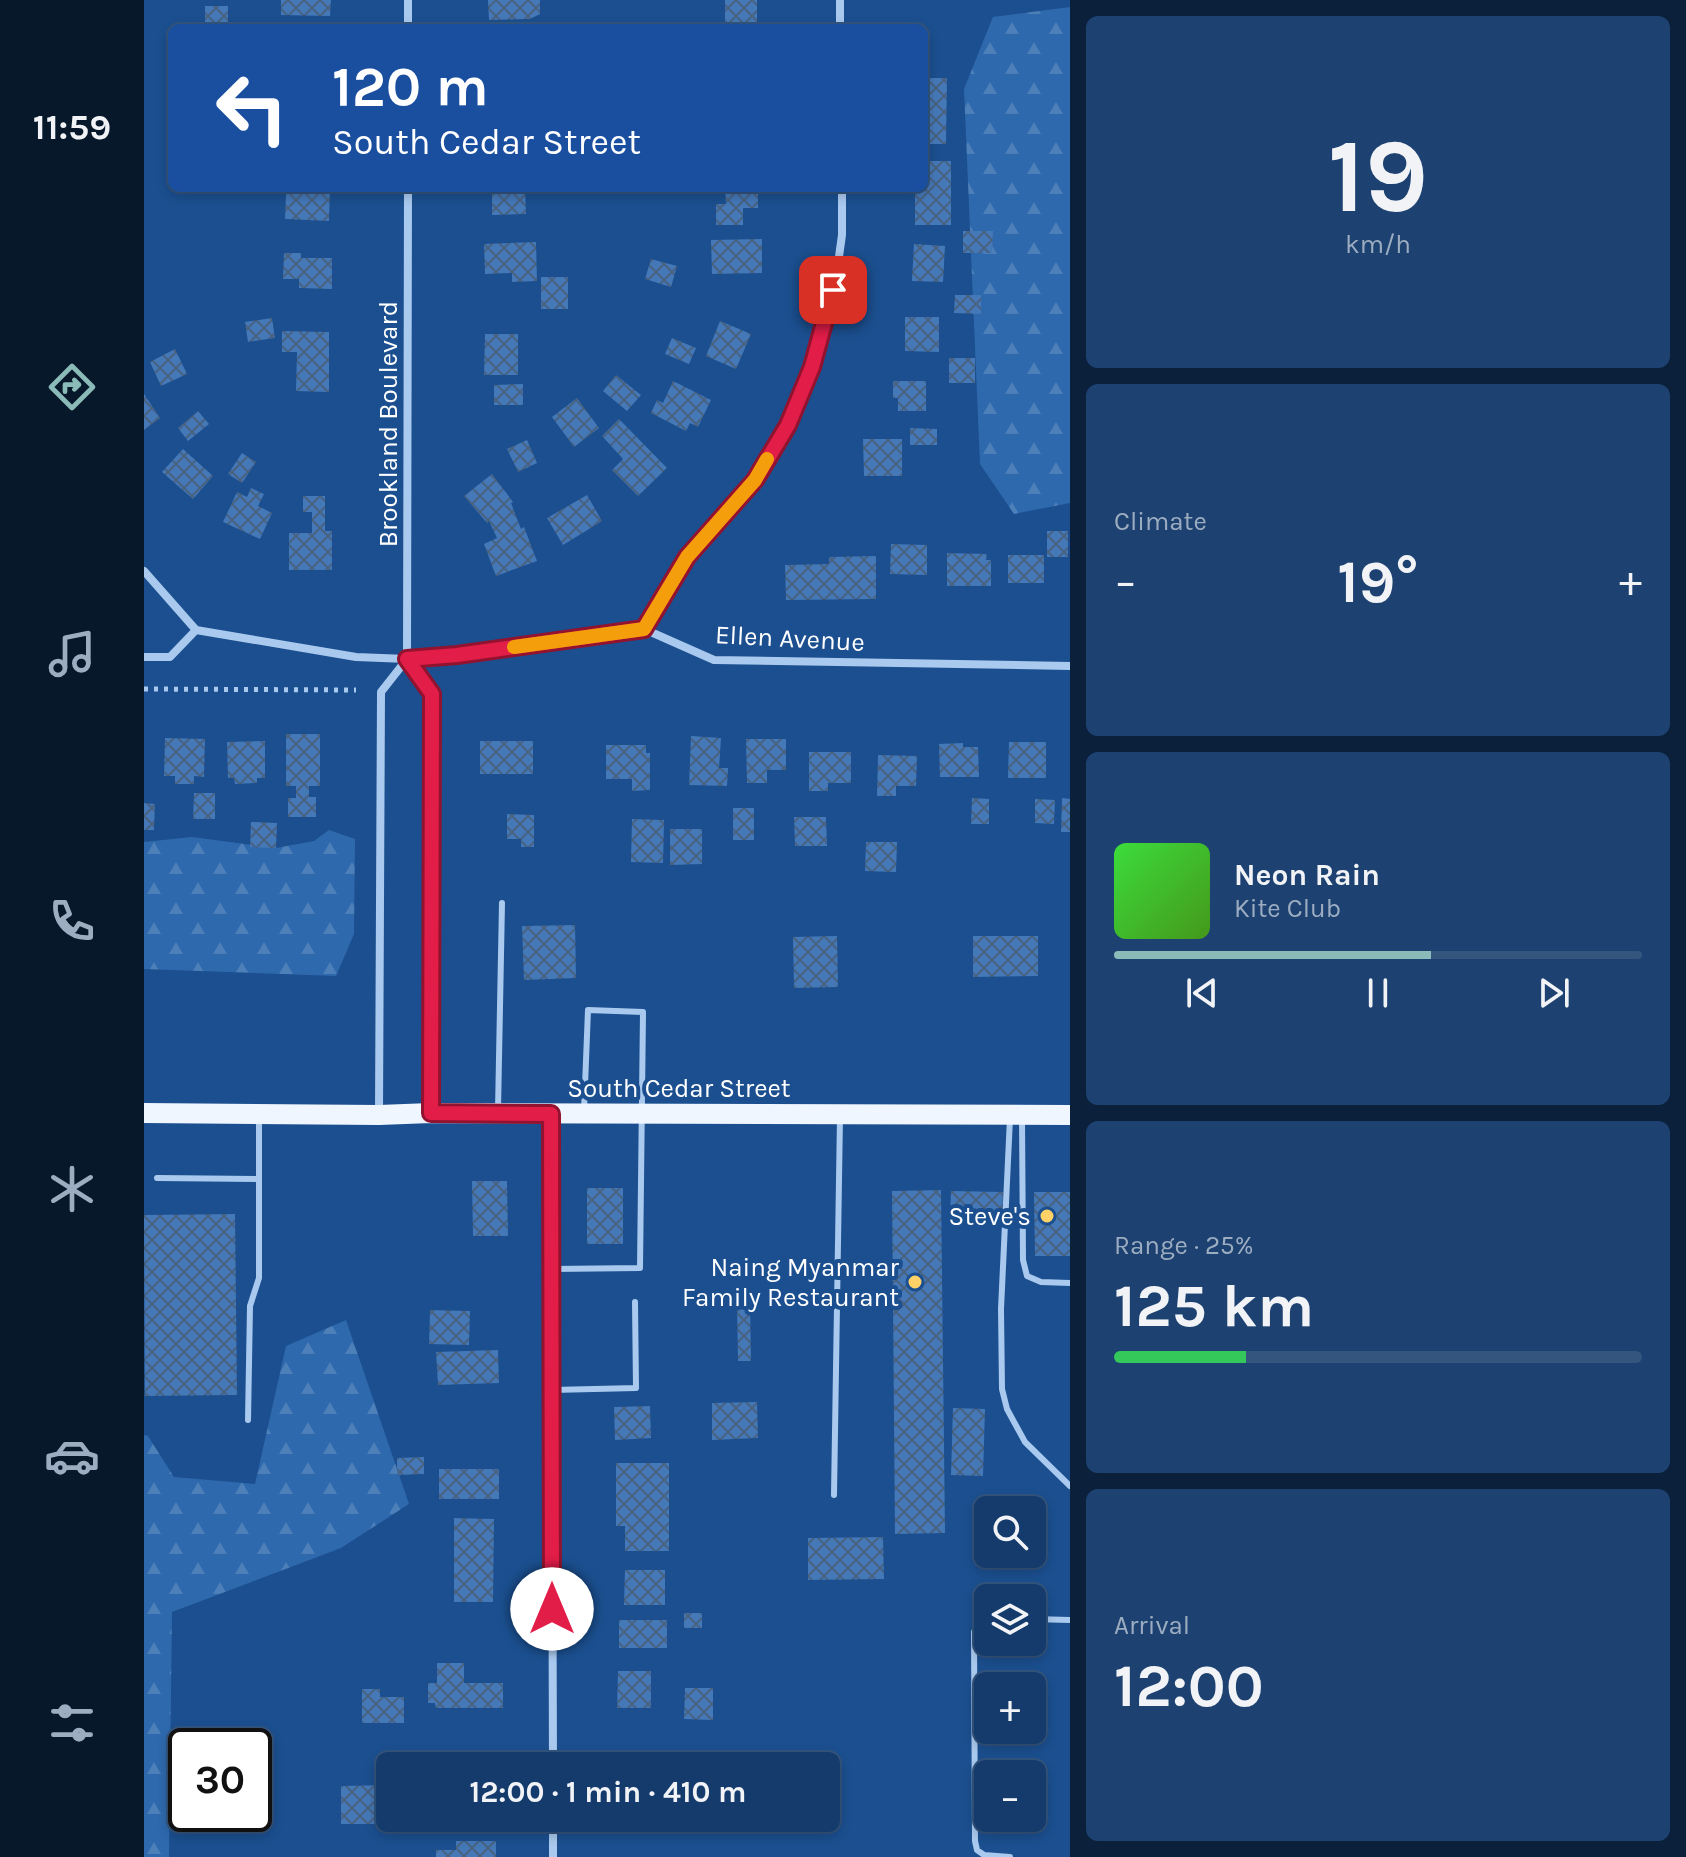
<!DOCTYPE html>
<html lang="en">
<head>
<meta charset="utf-8">
<style>
	:root { --surface:#143b6b; --page:#1d4271; --text:#f1f3f6; --muted:#9dadc1; --line:#33557e; --accent:#8bbbb9 }
	body { margin:0; font-family:Karla,sans-serif; background:var(--page); color:var(--text); height:100vh; display:flex; flex-direction:column; font-size:30px; white-space:nowrap }
	* { box-sizing:border-box; margin:0 }
	p { font-size:26px; color:var(--muted) }
	.icon { flex:none; width:44px; height:44px; fill:none; stroke:currentColor; stroke-width:2; stroke-linecap:round; stroke-linejoin:round }
	.map { position:relative; flex:1; overflow:hidden }
	.side { display:flex; flex-direction:column; gap:16px; padding:16px; background:#0b203b; width:616px }
	.side>* { flex:none }
	.guide { position:absolute; left:24px; top:24px; width:760px; height:168px; border-radius:12px; box-shadow:0 4px 12px #0003,0 0 0 2px var(--line); background:#1a4fa0; color:#fff; overflow:hidden }
	.fabs { position:absolute; left:830px; top:1496px; display:grid; gap:16px }
	.fabs a { display:grid; place-items:center; width:72px; height:72px; border-radius:12px; background:var(--surface); box-shadow:0 4px 12px #0003,0 0 0 2px var(--line); font-size:40px }
	.speed { position:absolute; left:24px; top:1728px; display:flex; gap:16px; font-size:40px; font-weight:700; text-align:center }
	.speed>* { display:grid; place-content:center; width:104px; height:104px; border-radius:50%; background:var(--surface); box-shadow:0 4px 12px #0003,0 0 0 2px var(--line); line-height:1 }
	.speed .limit { border:4px solid #111; border-radius:12px; background:#fff; color:#111 }
	.pin { position:absolute; display:grid; place-items:center; width:68px; height:68px; color:#fff; margin:-34px; border-radius:16px; box-shadow:0 4px 12px #0006 }
	.me { position:absolute; width:88px; margin:-44px; rotate:0deg; stroke-linejoin:round; filter:drop-shadow(0 0 6px #0008) }
	.turn { display:flex; align-items:center; gap:28px; height:168px; padding:0 32px; font-size:36px }
	.turn .icon { width:104px; height:104px; stroke-width:2.5 }
	.turn b { display:block; font-size:56px; line-height:68px }
	.big { font-size:60px; font-weight:700; line-height:1.1 }
	.side .tile { flex:1; display:flex; flex-direction:column; justify-content:center; gap:12px; min-width:0; padding:0 28px; border-radius:12px; background:var(--page) }
	.side .dial { align-items:center; gap:0 }
	.dial b { font-size:104px; line-height:1 }
	.song { display:flex; align-items:center; gap:24px }
	.cover { width:96px; height:96px; border-radius:12px; background:linear-gradient(135deg,hsl(120 70% 55%),hsl(100 70% 35%)) }
	.played { height:8px; border-radius:4px; background:linear-gradient(90deg,var(--accent) 60%,var(--line) 60%) }
	.keys { display:flex; justify-content:space-around; direction:ltr }
	.heat { display:flex; justify-content:space-between; align-items:center; font-size:44px; direction:ltr }
	.charge { height:12px; border-radius:6px; background:linear-gradient(90deg,#34c759 25%,var(--line) 0) }
	.trip { position:absolute; left:232px; top:1752px; width:464px; height:80px; border-radius:12px; background:var(--surface); box-shadow:0 4px 12px #0003,0 0 0 2px var(--line); font-weight:700; line-height:80px; text-align:center }
	main { display:flex; flex:1; min-height:0 }
	.tab-bar { display:flex; flex-direction:column; width:144px; justify-content:space-around; align-items:center; background:#08182b; color:var(--muted) }
	.tab-bar .icon { width:56px; height:56px }
	.tab-bar .on { color:var(--accent) }
	.tab-bar b { font-size:36px; color:var(--text) }
	.map>svg:first-child { display:block }
	.forest { fill:url(#forest-firs) }
	.building { fill:url(#building-cross-hatch) }
	.lines { fill:none; stroke-linecap:round; stroke-linejoin:round }
	.path { stroke:#a9c9ee; stroke-width:5; stroke-dasharray:4 6; stroke-linecap:butt }
	.lane { stroke:#a9c9ee; stroke-width:6 }
	.street { stroke:#a9c9ee; stroke-width:8 }
	.primary { stroke:#f0f6ff; stroke-width:20 }
	.route-casing { stroke:#92132f; stroke-width:20 }
	.route { stroke:#e11d48; stroke-width:14 }
	.slow { stroke:#f59e0b; stroke-width:14 }
	.poi-dot { fill:#ffd166; stroke:#1b4f8f; stroke-width:3 }
	.labels { text-anchor:middle; stroke-width:8; stroke-linejoin:round; paint-order:stroke }
	.street-label { font-size:26px; fill:#fff; stroke:#1b4f8f }
	.poi-label { font-size:26px; fill:#fff; stroke:#1b4f8f; text-anchor:end }
</style>
</head>
<body>
<main>
<nav class="tab-bar">
<b>11:59</b>
<svg class="icon on" aria-label="directions" viewBox="0 0 24 24"><path d="M12 3l9 9-9 9-9-9zM9 14v-3h6M13 9l2 2-2 2"/></svg>
<svg class="icon" aria-label="music" viewBox="0 0 24 24"><path d="M9 18V5l10-2v13"/><circle cx="6" cy="18" r="3"/><circle cx="16" cy="16" r="3"/></svg>
<svg class="icon" aria-label="phone" viewBox="0 0 24 24"><path d="M5 4h4l2 5-3 2q2 4 5 5l2-3 5 2v4C11 20 4 13 5 4z"/></svg>
<svg class="icon" aria-label="climate" viewBox="0 0 24 24"><path d="M12 3v18M4 7l16 10M4 17L20 7"/></svg>
<svg class="icon" aria-label="car" viewBox="0 0 24 24"><path d="M5 17H2v-5l4-1 3-4h7l3 4 3 1v5h-3M9 17h6M6 11h13"/><circle cx="7" cy="17" r="2"/><circle cx="17" cy="17" r="2"/></svg>
<svg class="icon" aria-label="filters" viewBox="0 0 24 24"><path d="M4 7h16M4 17h16"/><circle cx="9" cy="7" r="2"/><circle cx="15" cy="17" r="2"/></svg>
</nav>
<div class="map">
<svg width="926" height="1857" viewBox="0 0 926 1857">
	<defs>
		<pattern id="forest-firs" width="22" height="20" patternUnits="userSpaceOnUse" patternTransform="scale(2)"><rect width="22" height="20" fill="#2e69ad"/><path d="M5 1l3.5 6h-7zM16 11l3.5 6h-7z" fill="#4d80b9"/></pattern>
		<pattern id="building-cross-hatch" width="8" height="8" patternUnits="userSpaceOnUse" patternTransform="scale(2)"><rect width="8" height="8" fill="#4478b7"/><path d="M0 0l8 8M0 8l8-8" fill="none" stroke="#486282"/></pattern>
	</defs>
	<rect width="100%" height="100%" fill="#1b4f8f"/>
	<path class="forest" d="M926,7V503L870,514L836,464L820,89L849,17Z
		M185,830L211,839L210,934L192,976L0,969V842L48,837L132,848L170,841Z
		M202,1320L265,1504L197,1548L28,1612L25,1857H0V1435L4,1436L30,1477L111,1484L142,1346Z"/>
	<path class="building" d="M137,0H187L186,16L137,15Z
		M344,0H396V14L386,19L345,20Z
		M581,0H613V24H581Z
		M61,6H84V28H61Z
		M780,78H803L802,144H780Z
		M780,161H807V225H771V188H780Z
		M146,188H186L185,221L141,219L142,194H145Z
		M348,188H381L382,214L348,215Z
		M581,188H614V208H599V225H572V204H582Z
		M819,231H849L848,253H819Z
		M618,239V273L568,274L567,240Z
		M392,242L393,281L368,282V273L341,274L340,244Z
		M770,244L801,246L799,282L768,281Z
		M140,253H157V258H188V289L155,288V279H139Z
		M507,259L533,266L527,287L501,279Z
		M397,277H424V309H397Z
		M811,295H837V314L810,313Z
		M761,317H795V352L761,351Z
		M128,318L131,338L104,342L101,322Z
		M576,321L607,334L592,369L562,356Z
		M138,331L185,332V392L152,391L153,352H138Z
		M341,334H374V375H340Z
		M528,338L552,348L545,364L521,354Z
		M31,349L43,374L17,386L6,362Z
		M805,358H831V383H805Z
		M472,375L497,395L483,411L459,391Z
		M529,381L567,400L554,427L546,423L542,431L507,413L513,400L519,403Z
		M749,381H782V411H754V398H749Z
		M379,384V405H350V385Z
		M0,394L16,418L0,430Z
		M433,398L455,428L430,447L408,417Z
		M54,411L65,424L44,441L34,428Z
		M475,419L523,468L494,496L468,470L479,459L458,436Z
		M766,428L793,429V445H766Z
		M719,439H758V476H720Z
		M383,440L393,463L374,472L363,449Z
		M39,449L69,476L49,499L18,472Z
		M98,453L112,462L98,483L84,474Z
		M348,474L369,502L367,503L377,529L380,527L393,561L352,576L340,544L353,538L345,521L343,523L320,496Z
		M107,488L120,494L114,506L128,513L116,539L79,522L93,492L103,497Z
		M443,495L458,521L419,545L403,518Z
		M159,496H181V531H188V570H145V533H168V512H159Z
		M903,531H924V557H903Z
		M747,544L783,545V575L746,574Z
		M803,553L843,554L842,560H847V586H803Z
		M864,555H900V583H864Z
		M732,556V599L642,600L641,565L685,564V557Z
		M142,734H176V786H165V797H172V817H144V798H152V786H142Z
		M547,736L577,738L575,768H584L583,786L545,785Z
		M21,738L61,739L60,777L50,776V784H31V776H20Z
		M602,739H642V770H623V783H603Z
		M121,741V778H113V783L91,784L90,778H84L83,742Z
		M336,741H389V774H336Z
		M865,742H902V778H864Z
		M819,743V747H834L835,777H796L795,744Z
		M462,745H502V753H506V790L488,791V779H462Z
		M665,752H707V783H684V791H665Z
		M734,755L773,756L772,786H752V796H733Z
		M50,793H71V819H49Z
		M828,798L845,799V824H827Z
		M918,798L926,799V832H917Z
		M891,799L911,800L910,824L891,823Z
		M0,803L11,804L10,830H0Z
		M589,808H610V840H589Z
		M363,814L390,815V847H377V839H363Z
		M650,817H682L683,846H651Z
		M488,819L520,820L519,863L487,862Z
		M107,822L133,823L132,848L106,847Z
		M526,829H558V864L526,865Z
		M722,842H753L752,872L721,871Z
		M431,925L432,978L380,980L378,926Z
		M693,936L694,987L650,988L649,937Z
		M829,936H894V976L829,977Z
		M328,1181H363L364,1236H329Z
		M443,1188H479V1244H443Z
		M797,1190L801,1533L751,1534L748,1191Z
		M807,1191L859,1192L858,1221L806,1220Z
		M890,1192H926V1256H891Z
		M91,1214L93,1395L1,1396L0,1215Z
		M606,1303L607,1361H594L593,1304Z
		M286,1310L326,1311L325,1345L285,1344Z
		M354,1350L355,1383L294,1385L292,1352Z
		M613,1402L614,1438L568,1440V1403Z
		M506,1406L507,1438L471,1440L470,1407Z
		M809,1408L841,1409L839,1476L807,1475Z
		M280,1457V1474L253,1475V1458Z
		M472,1463H525V1551H481V1526H472Z
		M295,1469H355V1499H295Z
		M310,1518L350,1519L349,1602H310Z
		M739,1537L740,1579L664,1580V1538Z
		M481,1570H521V1605H480Z
		M540,1613H558V1628H540Z
		M475,1620H523V1648H475Z
		M293,1663H320V1683H359V1708H292L291,1703H284V1683H293Z
		M474,1671H507V1708H473Z
		M541,1688H569V1720L540,1719Z
		M218,1689H236V1697H260V1723H218Z
		M246,1785V1818H249V1824H197V1786Z
		M312,1841H352V1857H292V1850H312Z"/>
	<g class="lines">
		<path class="path" d="M0,689L212,690"/>
		<path class="lane" d="M354,1110L358,903
			M866,1118L857,1309L858,1389L863,1409L881,1442L926,1486
			M878,1118L879,1260L883,1276L897,1282L926,1283
			M13,1178L115,1179
			M408,1269L496,1268L499,1012L444,1010L440,1111
			M408,1390L492,1388L491,1302
			M104,1420L106,1306L115,1278V1118
			M690,1495L696,1117
			M844,1619L834,1622L830,1632L831,1841L833,1850L840,1855L866,1857
			M888,1619L926,1620"/>
		<path class="street" d="M696,0V28
			M264,28V0
			M264,188L263,659L288,694L287,1113
			M0,571L52,630
			M500,629L543,557L611,480L644,425L668,367L693,271L698,235V188
			M0,657H26L52,630L212,657L263,659L313,655L500,629L570,660L926,666
			M235,1113L237,692L263,659
			M407,1115L409,1766
			M409,1818V1857"/>
		<path class="primary" d="M0,1113L235,1115L287,1113L926,1115"/>
	</g>
	<g class="lines">
		<g class="route-casing">
			<path id="route" d="M408,1609L407,1114L287,1113L288,694L263,659L313,655L500,629L543,557L611,480L644,425L668,367L689,290"/>
		</g>
		<use href="#route" class="route"/>
		<path class="slow" d="M370,647L500,629L543,557L611,480L623,459"/>
	</g>
	<g class="poi-dot">
		<circle cx="903" cy="1216" r="8"/>
		<circle cx="771" cy="1282" r="8"/>
	</g>
	<g class="labels">
		<g class="street-label">
			<text transform="translate(244 424) rotate(-90)" y="9">Brookland Boulevard</text>
			<text transform="translate(646 638) rotate(3)" y="9">Ellen Avenue</text>
			<text x="535" y="1097">South Cedar Street</text>
		</g>
		<g class="poi-label">
			<text x="887" y="1225">Steve's</text>
			<text x="755" y="1276">Naing Myanmar<tspan x="755" dy="30">Family Restaurant</tspan></text>
		</g>
	</g>
</svg>
<div class="fabs">
<a><svg class="icon" aria-label="search" viewBox="0 0 24 24"><circle cx="10" cy="10" r="6"/><path d="M15 15l6 6"/></svg></a>
<a><svg class="icon" aria-label="layers" viewBox="0 0 24 24"><path d="M12 4l9 5-9 5-9-5zM3 14l9 5 9-5"/></svg></a>
<a>+</a>
<a>−</a>
</div>
<div class="speed"><div class="limit">30</div></div>
<div class="pin" style="left:689px;top:290px;background:#d93025"><svg class="icon" aria-label="arrive" viewBox="0 0 24 24"><path d="M6 21V4h12l-3 4 3 4H6"/></svg></div>
<svg class="me" style="left:408px;top:1609px" viewBox="-20 -20 40 40"><circle r="19" fill="#fff"/><path d="M0-13L10 11 0 6-10 11z" fill="#e11d48"/></svg>
<div class="trip">12:00 · 1 min · 410 m</div>
<div class="guide">
<div class="turn"><svg class="icon" aria-label="left" viewBox="0 0 24 24"><path d="M17 20v-9H6M10 6l-5 5 5 5"/></svg><div><b>120 m</b>South Cedar Street</div></div>
</div>
</div>
<section class="side">
<div class="tile dial"><b>19</b><p>km/h</p></div>
<div class="tile"><p>Climate</p>
<div class="heat"><a>−</a><b class="big">19°</b><a>+</a></div>
</div>
<div class="tile">
<div class="song"><i class="cover"></i><div><b>Neon Rain</b><p>Kite Club</p></div></div>
<div class="played"></div>
<div class="keys"><svg class="icon" aria-label="previous" viewBox="0 0 24 24"><path d="M18 5L8 12l10 7zM5 5v14"/></svg><svg class="icon" aria-label="pause" viewBox="0 0 24 24"><path d="M8 5v14M16 5v14"/></svg><svg class="icon" aria-label="next" viewBox="0 0 24 24"><path d="M6 5l10 7-10 7zM19 5v14"/></svg></div>
</div>
<div class="tile"><p>Range · 25%</p><b class="big">125 km</b><div class="charge"></div></div>
<div class="tile"><p>Arrival</p><b class="big">12:00</b></div>
</section>
</main>
</body>
</html>
